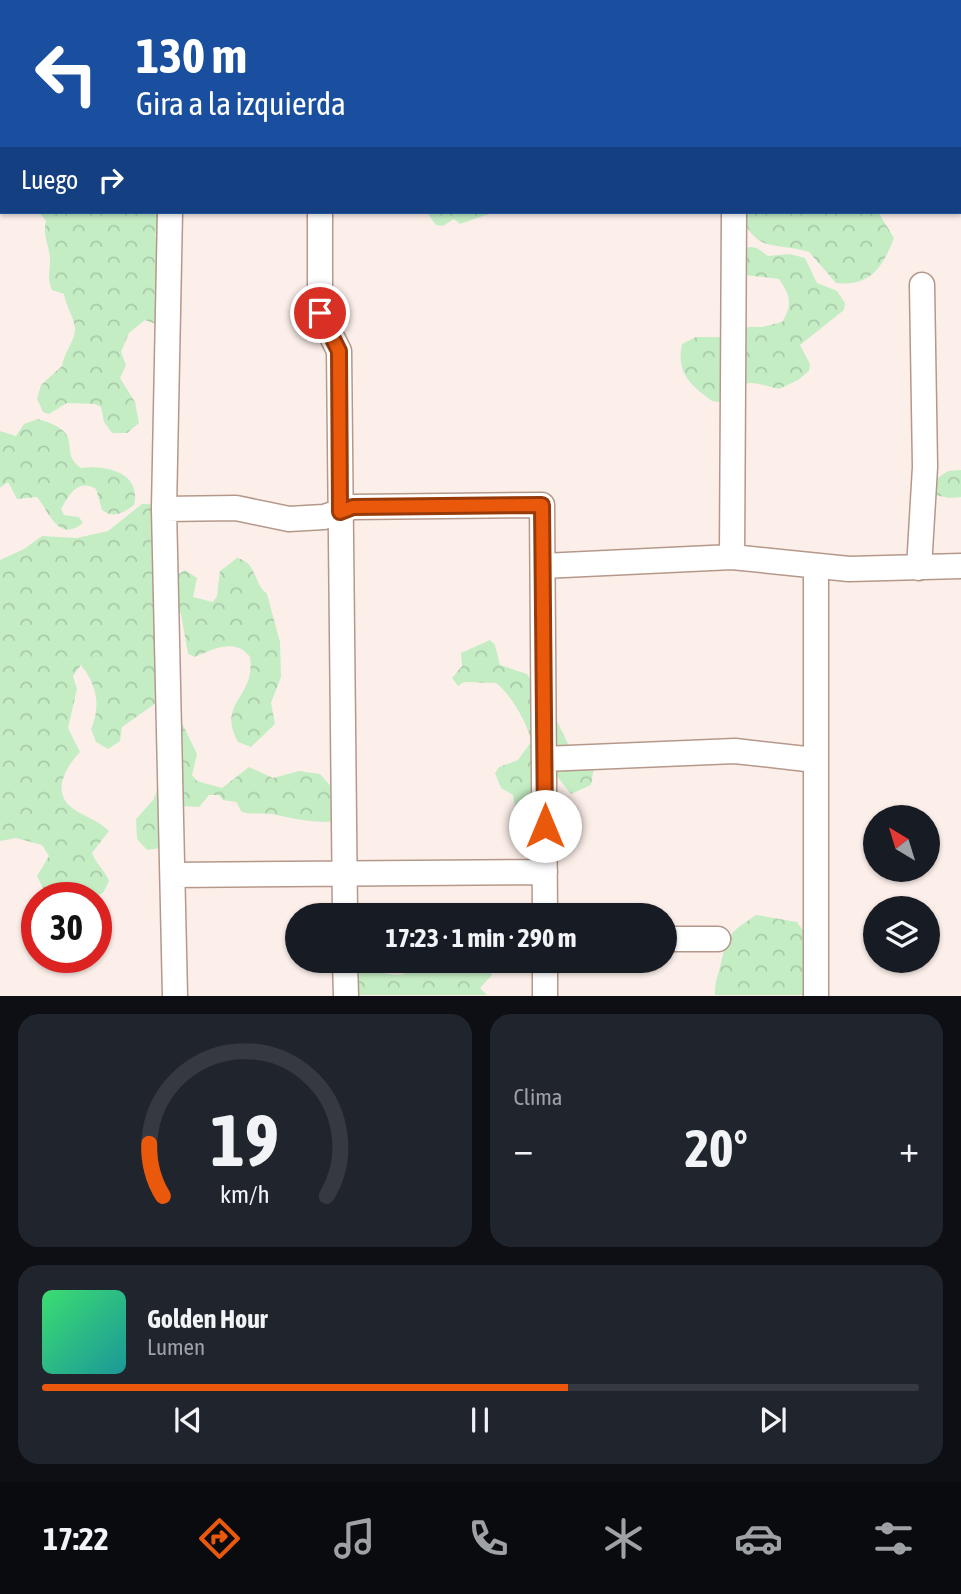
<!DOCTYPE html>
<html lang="es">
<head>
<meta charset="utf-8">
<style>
	:root { --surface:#171b24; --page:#20242c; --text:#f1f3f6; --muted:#9ea1a6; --line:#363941; --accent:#ea580c }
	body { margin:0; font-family:"Asap Condensed",sans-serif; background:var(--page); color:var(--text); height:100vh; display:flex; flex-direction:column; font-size:26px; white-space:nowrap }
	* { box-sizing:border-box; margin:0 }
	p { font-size:23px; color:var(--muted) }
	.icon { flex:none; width:38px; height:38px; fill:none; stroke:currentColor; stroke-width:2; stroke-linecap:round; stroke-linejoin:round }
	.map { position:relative; height:996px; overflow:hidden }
	.side { display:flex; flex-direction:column; gap:18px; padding:18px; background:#0d0f14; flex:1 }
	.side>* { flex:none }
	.banner { position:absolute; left:0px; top:0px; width:962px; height:214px; box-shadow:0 2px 5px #0004; background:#1a4fa0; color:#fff; overflow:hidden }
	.needle { width:46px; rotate:322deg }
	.buttons { position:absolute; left:863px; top:805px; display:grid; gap:14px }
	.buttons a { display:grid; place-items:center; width:77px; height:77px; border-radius:50%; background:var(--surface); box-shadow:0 2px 5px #0004; font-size:35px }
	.speed { position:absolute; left:21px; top:882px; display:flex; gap:14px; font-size:35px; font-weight:700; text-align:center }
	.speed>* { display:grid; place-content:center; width:91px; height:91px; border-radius:50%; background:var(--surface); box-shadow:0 2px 5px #0004; line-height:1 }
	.speed .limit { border:10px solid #d22; background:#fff; color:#111 }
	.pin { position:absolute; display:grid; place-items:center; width:60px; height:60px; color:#fff; margin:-30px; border:4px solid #fff; border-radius:50%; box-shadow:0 2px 7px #0007 }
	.me { position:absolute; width:77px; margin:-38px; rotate:0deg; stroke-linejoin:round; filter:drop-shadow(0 0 5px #0008) }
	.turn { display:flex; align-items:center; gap:24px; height:147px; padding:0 21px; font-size:32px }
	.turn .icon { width:91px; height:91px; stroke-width:2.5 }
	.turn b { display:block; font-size:49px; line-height:60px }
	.then { display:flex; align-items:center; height:66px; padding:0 21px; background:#0003; gap:14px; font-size:26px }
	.big { font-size:52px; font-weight:700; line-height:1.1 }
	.side .widget { flex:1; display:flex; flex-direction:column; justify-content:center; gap:10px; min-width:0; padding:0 24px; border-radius:21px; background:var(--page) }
	.side .dial { align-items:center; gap:0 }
	.dial svg { height:182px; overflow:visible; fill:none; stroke:var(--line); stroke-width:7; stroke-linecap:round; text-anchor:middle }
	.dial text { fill:var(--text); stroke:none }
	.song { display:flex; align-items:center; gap:21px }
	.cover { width:84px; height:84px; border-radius:10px; background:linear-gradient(135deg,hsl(140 70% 55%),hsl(180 70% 35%)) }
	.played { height:7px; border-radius:4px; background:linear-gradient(90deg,var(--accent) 60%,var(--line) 60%) }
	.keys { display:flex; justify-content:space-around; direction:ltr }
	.heat { display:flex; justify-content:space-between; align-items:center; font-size:38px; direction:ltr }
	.side .tiles { flex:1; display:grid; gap:18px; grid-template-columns:1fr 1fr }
	.widget:last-child { grid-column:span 2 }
	.trip { position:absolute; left:285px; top:903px; width:392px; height:70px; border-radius:35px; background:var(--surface); box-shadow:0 2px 5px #0004; font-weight:700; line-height:70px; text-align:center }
	.tabs { display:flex; height:112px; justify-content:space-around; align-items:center; background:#090b0e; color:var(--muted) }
	.tabs .icon { width:49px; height:49px }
	.tabs .active { color:var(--accent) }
	.tabs b { font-size:32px; color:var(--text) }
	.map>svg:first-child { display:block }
	.forest { fill:url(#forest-crowns) }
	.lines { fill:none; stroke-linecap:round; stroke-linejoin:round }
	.minor-casing { stroke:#b5988a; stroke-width:27 }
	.minor { stroke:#fff; stroke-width:24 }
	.route-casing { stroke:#983908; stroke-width:18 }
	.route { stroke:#ea580c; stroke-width:12 }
</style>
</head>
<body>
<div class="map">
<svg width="961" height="996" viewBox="0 0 961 996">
	<defs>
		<pattern id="forest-crowns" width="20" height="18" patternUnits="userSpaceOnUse" patternTransform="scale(1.75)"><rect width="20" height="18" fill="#c5edc4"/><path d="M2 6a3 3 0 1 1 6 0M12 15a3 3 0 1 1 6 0" fill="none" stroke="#a9caa8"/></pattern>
	</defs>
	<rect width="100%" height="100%" fill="#fcefea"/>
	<path class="forest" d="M570,0H912L910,2Z
		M39,212H154L160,217V229L155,235L160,247L156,324L145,320L129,333L121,352L126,365L120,378L135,402L139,423L127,433H112L104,422L101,407L95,404L67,403L49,414L43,412L37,399L41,385L62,366C64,351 76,340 75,328C74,318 66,306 64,294L52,290C47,279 50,271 50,261C50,245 42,237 46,221Z
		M417,212H494L460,224L454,219L443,226L436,225L428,214Z
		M739,212H878L894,238C883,267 870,287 836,283L809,252C772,241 758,255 739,212Z
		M750,247L757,248L768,256L790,254L805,258L817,283L837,291L845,303L844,310L800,345L810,364L809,371L798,380L779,389C740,379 751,380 719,402L712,401C690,385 676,373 682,344L696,337H727L748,327H762L782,322C793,304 790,295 779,279L745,275L743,249Z
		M38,419C89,434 56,450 81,468C105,465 142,472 134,505C123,513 114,519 102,510L96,489C78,478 69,495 61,509L64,515L79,517L83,523C58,543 50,513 37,497L17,499L8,482L0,488V431L16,436L24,424Z
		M961,470V497L949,498L935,495L936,479L948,471Z
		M142,504H150L154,509L156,703L122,727L120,741L108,749L96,742L91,729C101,706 97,685 81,665L73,676L77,689L68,728L80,752C65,768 50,794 75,810C87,818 98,820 109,831L92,853C95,863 105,870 109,881L103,893L92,898H48L37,876L49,856L42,845L16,838L0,841V560L24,549L42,536L77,538L108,531Z
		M237,558C257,562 253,583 267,594L280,642L281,677L271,703L275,724L251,747L238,742C216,702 256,698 250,657C235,637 212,650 195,657L188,654L181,614L170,598L173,578L185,570L197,578L193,597L213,602L217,596L220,571Z
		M490,640L495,645L500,665L527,674L558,723L568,744L594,767L591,785L571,794L552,770L533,814L522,815L515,807L513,795L501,788L495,773L499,767L518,760L531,742C529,725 510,693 496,683L464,682L458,686L452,678L462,666L461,653Z
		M180,719L197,754L192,775L197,781L222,788L249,767L273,778L299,771L320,774L334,790V817L329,822C310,822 294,819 277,815C266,812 253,815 242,812L236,802L223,800L219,795H209L199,807L178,806L161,848L147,850L137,839L136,819L154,799Z
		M756,915L797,922L804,932L812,995H715C715,979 718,977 721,963C728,932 730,933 756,915Z
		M424,961H456L463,969L483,963L492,975L480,988L487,995H354L360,972C386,966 396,988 424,961Z"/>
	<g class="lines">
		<g class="minor-casing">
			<path id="minor" d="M170,212L164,509L175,996
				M320,212V313L339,351L345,915
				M164,509L236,508L289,519L324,517L353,507L542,505L545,915
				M732,557L734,212
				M543,566L732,557L849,569L961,566
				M816,566V996
				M919,568L925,467L922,285
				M544,759L735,751L815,760
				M173,875L545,872
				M665,939H718
				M345,961L346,996
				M545,961V996"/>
		</g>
		<use href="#minor" class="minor"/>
	</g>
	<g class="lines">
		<g class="route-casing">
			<path id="route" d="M320,313L339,351L340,512L353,507L542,505L545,826"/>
		</g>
		<use href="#route" class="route"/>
	</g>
</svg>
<div class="buttons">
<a><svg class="needle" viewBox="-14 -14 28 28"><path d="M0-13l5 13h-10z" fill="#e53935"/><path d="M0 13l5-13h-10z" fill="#9ea1a6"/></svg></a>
<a><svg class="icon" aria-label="layers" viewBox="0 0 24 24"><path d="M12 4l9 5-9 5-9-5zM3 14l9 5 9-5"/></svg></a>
</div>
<div class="speed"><div class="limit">30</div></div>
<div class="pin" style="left:320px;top:313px;background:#d93025"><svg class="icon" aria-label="arrive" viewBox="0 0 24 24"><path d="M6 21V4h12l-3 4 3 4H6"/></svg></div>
<svg class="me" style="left:545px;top:826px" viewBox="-20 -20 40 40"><circle r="19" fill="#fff"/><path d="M0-13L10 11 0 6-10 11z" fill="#ea580c"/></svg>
<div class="trip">17:23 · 1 min · 290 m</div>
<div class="banner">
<div class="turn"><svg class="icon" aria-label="left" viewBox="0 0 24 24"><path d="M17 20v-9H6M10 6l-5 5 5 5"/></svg><div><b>130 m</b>Gira a la izquierda</div></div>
<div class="then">Luego<svg class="icon" aria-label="right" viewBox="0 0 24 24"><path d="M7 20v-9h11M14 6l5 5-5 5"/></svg></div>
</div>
</div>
<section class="side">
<div class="tiles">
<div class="widget dial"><svg viewBox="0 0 100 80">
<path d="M14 69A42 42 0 1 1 86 69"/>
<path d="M14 69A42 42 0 0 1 8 46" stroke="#ea580c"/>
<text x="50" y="56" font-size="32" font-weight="700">19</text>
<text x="50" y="72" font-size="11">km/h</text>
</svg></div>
<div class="widget"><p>Clima</p>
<div class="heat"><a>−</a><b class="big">20°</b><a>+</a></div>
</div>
<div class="widget">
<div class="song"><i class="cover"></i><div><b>Golden Hour</b><p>Lumen</p></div></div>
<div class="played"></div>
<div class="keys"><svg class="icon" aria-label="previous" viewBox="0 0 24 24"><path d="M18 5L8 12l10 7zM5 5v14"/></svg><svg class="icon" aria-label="pause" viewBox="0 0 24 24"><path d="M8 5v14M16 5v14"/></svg><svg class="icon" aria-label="next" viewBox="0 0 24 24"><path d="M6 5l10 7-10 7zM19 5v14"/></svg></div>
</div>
</div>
</section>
<nav class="tabs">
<b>17:22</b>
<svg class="icon active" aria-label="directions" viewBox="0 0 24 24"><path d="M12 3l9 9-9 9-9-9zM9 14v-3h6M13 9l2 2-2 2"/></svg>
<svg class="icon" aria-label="music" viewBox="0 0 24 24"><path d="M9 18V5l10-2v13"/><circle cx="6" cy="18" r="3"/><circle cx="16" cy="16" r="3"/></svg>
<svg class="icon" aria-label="phone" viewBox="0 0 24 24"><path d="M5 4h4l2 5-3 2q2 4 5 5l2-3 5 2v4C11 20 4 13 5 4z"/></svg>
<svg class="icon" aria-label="climate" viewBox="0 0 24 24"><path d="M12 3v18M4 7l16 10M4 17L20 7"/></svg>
<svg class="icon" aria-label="car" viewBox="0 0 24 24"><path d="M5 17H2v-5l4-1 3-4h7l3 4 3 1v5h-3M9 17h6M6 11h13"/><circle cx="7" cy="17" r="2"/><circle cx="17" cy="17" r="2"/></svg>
<svg class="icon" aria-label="filters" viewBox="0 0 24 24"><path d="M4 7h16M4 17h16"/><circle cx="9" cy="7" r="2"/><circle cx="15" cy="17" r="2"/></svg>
</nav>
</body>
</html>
